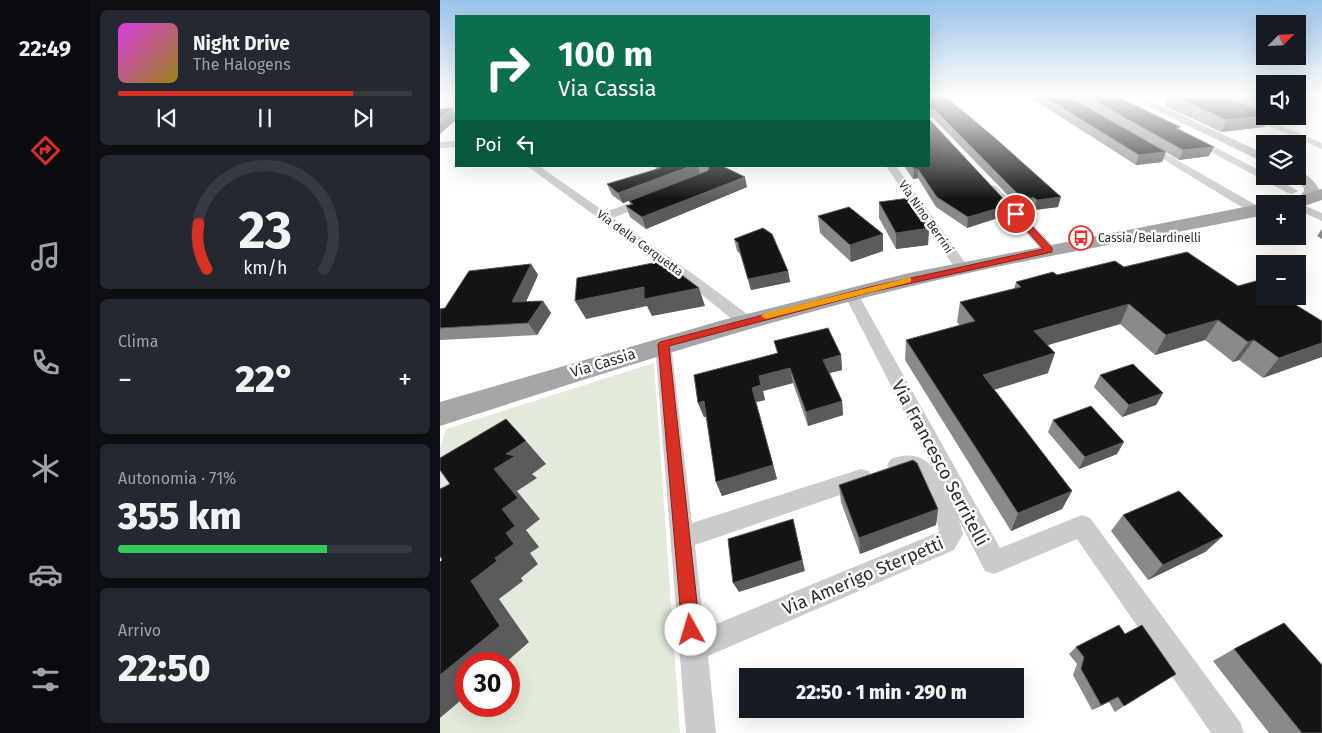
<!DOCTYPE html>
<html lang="it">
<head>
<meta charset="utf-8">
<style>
	:root { --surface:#171b24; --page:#242831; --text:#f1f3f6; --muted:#9ea1a6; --line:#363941; --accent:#d93025 }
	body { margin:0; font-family:"Fira Sans",sans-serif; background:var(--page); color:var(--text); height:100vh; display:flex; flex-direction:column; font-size:19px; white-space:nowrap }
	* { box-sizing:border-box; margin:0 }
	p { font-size:16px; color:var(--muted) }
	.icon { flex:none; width:28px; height:28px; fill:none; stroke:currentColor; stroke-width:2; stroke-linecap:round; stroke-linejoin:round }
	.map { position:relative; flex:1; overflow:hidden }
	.details { display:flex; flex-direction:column; gap:10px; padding:10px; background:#0d0f14; width:350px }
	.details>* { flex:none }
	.hud { position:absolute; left:15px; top:15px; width:475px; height:152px; border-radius:0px; box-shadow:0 5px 20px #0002; background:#0b6e4f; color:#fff; overflow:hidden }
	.needle { width:32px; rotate:66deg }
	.controls { position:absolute; left:816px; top:15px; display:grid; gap:10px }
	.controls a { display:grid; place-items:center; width:50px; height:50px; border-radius:0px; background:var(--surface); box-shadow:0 5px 20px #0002; font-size:25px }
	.speed { position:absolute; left:15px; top:652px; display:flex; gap:10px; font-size:25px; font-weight:700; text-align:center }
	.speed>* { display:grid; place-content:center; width:65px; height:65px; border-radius:50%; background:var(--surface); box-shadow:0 5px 20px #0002; line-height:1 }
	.speed .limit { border:8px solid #d22; background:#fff; color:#111 }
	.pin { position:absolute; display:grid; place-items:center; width:42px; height:42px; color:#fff; margin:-21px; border:2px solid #fff; border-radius:50%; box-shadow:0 1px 5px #0007 }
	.me { position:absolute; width:55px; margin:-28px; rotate:354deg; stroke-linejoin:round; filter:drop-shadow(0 0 4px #0008) }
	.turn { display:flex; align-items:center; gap:18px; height:105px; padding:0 20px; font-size:22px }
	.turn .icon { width:65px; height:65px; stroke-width:2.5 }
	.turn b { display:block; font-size:35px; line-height:42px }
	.then { display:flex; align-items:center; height:48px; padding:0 20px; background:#0003; gap:10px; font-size:19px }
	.big { font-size:38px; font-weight:800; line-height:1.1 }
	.details .tile { flex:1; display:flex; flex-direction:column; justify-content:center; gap:8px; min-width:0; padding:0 18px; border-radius:8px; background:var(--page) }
	.details .dial { align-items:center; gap:0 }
	.dial svg { height:130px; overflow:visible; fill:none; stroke:var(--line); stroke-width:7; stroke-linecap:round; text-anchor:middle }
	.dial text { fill:var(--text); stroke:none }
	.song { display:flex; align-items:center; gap:15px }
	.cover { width:60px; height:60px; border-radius:8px; background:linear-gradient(135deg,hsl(300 70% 55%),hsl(50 70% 35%)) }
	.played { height:5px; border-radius:2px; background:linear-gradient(90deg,var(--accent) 80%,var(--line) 80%) }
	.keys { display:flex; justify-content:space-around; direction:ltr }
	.heat { display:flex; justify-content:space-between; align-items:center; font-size:28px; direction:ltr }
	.charge { height:8px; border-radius:4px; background:linear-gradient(90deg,#34c759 71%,var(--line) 0) }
	.trip { position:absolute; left:299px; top:668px; width:285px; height:50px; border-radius:0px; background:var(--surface); box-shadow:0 5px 20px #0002; font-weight:800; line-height:50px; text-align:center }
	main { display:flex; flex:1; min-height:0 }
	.menu { display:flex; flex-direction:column; width:90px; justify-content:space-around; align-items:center; background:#090b0e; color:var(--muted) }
	.menu .icon { width:35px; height:35px }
	.menu .current { color:var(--accent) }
	.menu b { font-size:22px; color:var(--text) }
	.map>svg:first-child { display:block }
	.green { fill:#e2ebdb }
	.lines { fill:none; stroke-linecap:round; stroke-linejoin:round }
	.street { fill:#cbcbcb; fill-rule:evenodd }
	.secondary { fill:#b8b8b8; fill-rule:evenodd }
	.primary { fill:#a6a6a6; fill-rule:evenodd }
	.wall { fill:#8a8a8a }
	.shaded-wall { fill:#5b5b5b }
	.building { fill:#151515; stroke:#5b5b5b }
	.route { fill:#d93025; stroke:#8d1f18 }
	.slow { fill:#f59e0b }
	.labels { text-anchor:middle; stroke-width:5; stroke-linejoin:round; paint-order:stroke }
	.far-street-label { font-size:12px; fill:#2e2e2e; stroke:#fff }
	.far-poi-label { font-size:12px; fill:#2e2e2e; stroke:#fff; text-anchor:start }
	.street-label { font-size:15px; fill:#2e2e2e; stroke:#fff }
	.near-street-label { font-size:18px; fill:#2e2e2e; stroke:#fff }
</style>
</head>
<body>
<main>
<nav class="menu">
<b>22:49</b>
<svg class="icon current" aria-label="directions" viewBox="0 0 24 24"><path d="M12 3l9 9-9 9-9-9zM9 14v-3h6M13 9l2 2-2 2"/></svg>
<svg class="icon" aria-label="music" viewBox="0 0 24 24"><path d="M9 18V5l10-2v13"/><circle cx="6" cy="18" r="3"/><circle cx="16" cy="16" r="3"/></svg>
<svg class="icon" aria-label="phone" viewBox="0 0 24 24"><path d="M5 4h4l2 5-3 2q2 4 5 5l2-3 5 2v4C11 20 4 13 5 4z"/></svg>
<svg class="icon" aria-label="climate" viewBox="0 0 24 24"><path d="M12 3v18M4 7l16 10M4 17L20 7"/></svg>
<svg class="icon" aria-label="car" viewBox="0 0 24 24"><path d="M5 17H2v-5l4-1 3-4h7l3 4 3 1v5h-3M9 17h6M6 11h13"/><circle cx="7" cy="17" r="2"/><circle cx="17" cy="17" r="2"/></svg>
<svg class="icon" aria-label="filters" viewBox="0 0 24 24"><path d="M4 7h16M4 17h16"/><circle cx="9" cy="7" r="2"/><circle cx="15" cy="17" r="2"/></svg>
</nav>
<section class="details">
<div class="tile">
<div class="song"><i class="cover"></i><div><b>Night Drive</b><p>The Halogens</p></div></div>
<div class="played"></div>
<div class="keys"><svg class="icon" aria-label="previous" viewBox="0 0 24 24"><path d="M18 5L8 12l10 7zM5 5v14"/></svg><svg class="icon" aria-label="pause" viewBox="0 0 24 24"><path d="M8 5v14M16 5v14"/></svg><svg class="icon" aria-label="next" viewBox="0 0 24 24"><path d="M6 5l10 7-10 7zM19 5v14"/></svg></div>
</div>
<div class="tile dial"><svg viewBox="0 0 100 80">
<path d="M14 69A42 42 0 1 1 86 69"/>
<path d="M14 69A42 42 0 0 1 9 41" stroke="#d93025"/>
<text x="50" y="56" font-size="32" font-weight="700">23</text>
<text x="50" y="72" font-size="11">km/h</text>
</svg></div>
<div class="tile"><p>Clima</p>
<div class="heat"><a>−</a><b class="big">22°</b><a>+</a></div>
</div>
<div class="tile"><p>Autonomia · 71%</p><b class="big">355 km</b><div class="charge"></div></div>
<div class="tile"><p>Arrivo</p><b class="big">22:50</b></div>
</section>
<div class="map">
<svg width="882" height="733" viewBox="0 0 882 733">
	<rect width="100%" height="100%" fill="#fff"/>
	<path class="green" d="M214,363L240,733H0V718L26,696V706H69V664H64L88,642L59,599L83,581L81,578L98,564L90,553L98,547L86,530L100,519L77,491L96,478L92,473L106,464L0,529V448L6,429Z"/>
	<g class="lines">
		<path class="street" d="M10,96L0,102L1,96Z
			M760,96H771L882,143V149Z
			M751,135L825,173V176H832L858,191L852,194L848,193L748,140V136Z
			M16,141V147L0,148V142Z
			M706,142L821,208L823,211L821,214H813L703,147V143Z
			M87,166H99L165,212L204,198H212L214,200L212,202L173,218L260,279L311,317L313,321L311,325H299L250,285Z
			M446,166H456L529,268L527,271H517Z
			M552,185L556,186L614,247L616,250L614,253H604L548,190L547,188L548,186Z
			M858,203L882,213V221L858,210V204H854Z
			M411,290L416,291L418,294L560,548L642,515L650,518L800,722L804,733H771L637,539L554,574L545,571L519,520L523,534L514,550L268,656L276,733H246L215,344L217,340L223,338L229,340L231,344L252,523L421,469L429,471L432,478L429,485L255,545L264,629L499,532C496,512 485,487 470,473L458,474L451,471L447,465L451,459C466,453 482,454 493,468L404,294L406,291Z"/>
		<path class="secondary" d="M687,96H700L825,154V163Z
			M858,171C867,173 877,183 880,192C874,200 870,205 861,202L858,199L864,191V188L852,176H858Z"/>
		<path class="primary" d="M882,189V200L858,208V204H841L844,200Z
			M825,203V215C706,239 586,258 468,287C310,325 155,376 0,426V402L283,320L469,273Z"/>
	</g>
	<path class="wall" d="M489,96L618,207L594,210L591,207L582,210L493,118L489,117Z
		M588,96H628L710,143L630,96H676L740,127L739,129L769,156L739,160L726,152L722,162L696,165Z
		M729,96H825V116L840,117L829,118L824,127L781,132L725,106Z
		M215,166H268L307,187L206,229L190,217L186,206L191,205L189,201L201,196L183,203L172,195L167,184L216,169Z
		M464,166H489L567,215L527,228L496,207L478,178L473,179Z
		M439,202L489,228L488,245L456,249L439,218Z
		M378,216L443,251L411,262L380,233Z
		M882,229V239L877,236Z
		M294,239L348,271L350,282L311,290L300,254L297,251Z
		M91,264L98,275L86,302L103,301L111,313L97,335L0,340V344V309L5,308Z
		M684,267L798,286L882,321L823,378L799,360L793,362L765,340L715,355L680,324L607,345L608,373L554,390L632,491L622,509L571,531L465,360L466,340L520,326L517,322L520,302L574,289L576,282L617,275Z
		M334,341L401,355L402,370L390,373L402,401L403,415L368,426L353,383L323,391L325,400L316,402L337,479L282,496L276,482L266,417H264L258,403L337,353Z
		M660,375L723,393L716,405L682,417L654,387Z
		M613,420L677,454L639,469L608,432Z
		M399,485L498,509L496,525L420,554L401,502Z
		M683,515L783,536L765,552L708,580L671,531Z
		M679,625L684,706L675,712L669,702L652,710L633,675L637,664L629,654L636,647Z
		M794,649L882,733H829L773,661Z"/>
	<path class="shaded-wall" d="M867,96L861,106L858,107V98Z
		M12,108L16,116V120L0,134V118Z
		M825,116H840L829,118L824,127L781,132L787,120Z
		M774,147L769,156L739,160L743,150Z
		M726,152L722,162L696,165L699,155Z
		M251,166H258L260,174L183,203L178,193Z
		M474,169H478V178L473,179Z
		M305,177L307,187L206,229L202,217Z
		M593,197L591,207L582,210L584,200Z
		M621,197L618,207L594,210L597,200Z
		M569,205L567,215L527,228L528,217Z
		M489,228L488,245L456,249V233Z
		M443,234V251L411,262L410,245Z
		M91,264L98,275L80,315L72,302Z
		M348,271L350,282L311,290L308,279Z
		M204,287L259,288L265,306L212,316L207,306L146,319L135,301Z
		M103,301L111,313L97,335L88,323Z
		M689,304L680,324L588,351L594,331Z
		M778,320L765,340L715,355L726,335Z
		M814,340L799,360L793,362L808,342Z
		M882,343V357L823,378L839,358Z
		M615,353L608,373L539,394L543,375Z
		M401,355L402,370L385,374L383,360Z
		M350,368L353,383L323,391L325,400L316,402L337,479L282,496L276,482L312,388L319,376Z
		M723,393L716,405L682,417L689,405Z
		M264,401L269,416L264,417L258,403Z
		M402,401L403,415L368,426L366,412Z
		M86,441L106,464L92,474L97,478L77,491L100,519L86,530L99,547L90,553L98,564L81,578L83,581L59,599L89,642L64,664H26V696L0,718V675L31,581L55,558L66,533L54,469L66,454Z
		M684,442L677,454L639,469L645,457Z
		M632,491L622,509L571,531L578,513Z
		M498,509L496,525L420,554L419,538Z
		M353,519L365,571L299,592L293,583Z
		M783,536L765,552L708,580L723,565Z
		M678,697L669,702L652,710L661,705Z"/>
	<path class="building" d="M489,96H505L555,138L621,197L597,200L593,197L584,200L494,109H490L489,110Z
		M603,96H628L726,152L699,155Z
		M646,96H676L740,127L736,128L774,147L743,150Z
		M732,96H785L825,113V116L787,120Z
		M804,96H825V104Z
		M12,108L0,118V109Z
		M489,119L569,205L528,217L497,197L478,169H474L472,166H489Z
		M218,166H251L178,193L167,184L221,168Z
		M268,166H282L305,177L202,217L186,206L193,204L189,201L267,171L269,169Z
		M470,198L489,228L456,233L439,202Z
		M409,207L443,234L410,245L378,216Z
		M323,228L332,234L348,271L308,279L298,244H299L294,239Z
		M747,252L798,286L816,281L825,286V296H841L882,321V343L839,358L814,340L808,342L778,320L726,335L689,304L594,331L615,353L543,375L632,491L578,513L466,340L535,321L520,302L581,287L576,282L613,272L617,275L675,261L684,267Z
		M223,261L259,288L204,299V287L135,301L137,278Z
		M91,264L72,302L103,301L88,323L0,328V309L5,308L29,271Z
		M388,328L401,355L383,360L402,401L366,412L350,368L319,376L321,385L312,388L333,465L276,482L264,401L258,403L254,375L338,353L334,341Z
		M693,364L723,393L689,405L660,375Z
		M651,406L684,442L645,457L613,420Z
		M66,419L86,441L66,454L75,456L54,469L78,498L62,509L75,526L66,533L74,544L55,558L57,561L31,581L60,626L0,675V562L2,560L0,556V489L10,484L0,470V458Z
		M473,460L477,463L498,509L419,538L399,485Z
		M739,491L783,536L723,565L683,515Z
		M353,519L362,560L293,583L288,539Z
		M844,623L882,665V733H862L794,649Z
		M679,625L685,634L702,625L736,674L684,706L678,697L661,705L641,669L644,657L636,647Z"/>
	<linearGradient id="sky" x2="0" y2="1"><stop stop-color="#9ac3ea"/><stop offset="0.48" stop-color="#fff"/><stop offset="1" stop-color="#fff" stop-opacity="0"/></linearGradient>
	<rect width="882" height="199" fill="url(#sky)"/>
	<path class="route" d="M574,212H579L612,248V252L431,292L229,346L260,630L257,636L251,638L245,636L242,630L218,344L220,342L430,287L603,249L574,216Z"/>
	<path class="slow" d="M468,278H471V282L326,319L321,316L326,313Z"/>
	<defs>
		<g id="bus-ring" transform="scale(1.25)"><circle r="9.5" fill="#fff" stroke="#e82e2d" stroke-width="1.5"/><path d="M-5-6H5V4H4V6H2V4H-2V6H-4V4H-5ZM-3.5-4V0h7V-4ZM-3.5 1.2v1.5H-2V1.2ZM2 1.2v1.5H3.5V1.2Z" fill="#e82e2d"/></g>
	</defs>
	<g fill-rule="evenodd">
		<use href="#bus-ring" x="641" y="238"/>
	</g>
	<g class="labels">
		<g class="far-street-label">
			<text transform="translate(486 217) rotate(55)" y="4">Via Nino Berrini</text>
			<text transform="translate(200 243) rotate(36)" y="4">Via della Cerquetta</text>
		</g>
		<g class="far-poi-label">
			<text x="658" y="242">Cassia/Belardinelli</text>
		</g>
		<g class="street-label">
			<text transform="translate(163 363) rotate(-17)" y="5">Via Cassia</text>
		</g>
		<g class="near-street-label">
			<text transform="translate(500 463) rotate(62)" y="6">Via Francesco Serritelli</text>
			<text transform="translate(423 576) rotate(-23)" y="6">Via Amerigo Sterpetti</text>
		</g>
	</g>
</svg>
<div class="controls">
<a><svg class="needle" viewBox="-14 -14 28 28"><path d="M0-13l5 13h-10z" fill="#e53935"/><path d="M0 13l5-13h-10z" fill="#9ea1a6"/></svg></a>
<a><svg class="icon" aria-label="sound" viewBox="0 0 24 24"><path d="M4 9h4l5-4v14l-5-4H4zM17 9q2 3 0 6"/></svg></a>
<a><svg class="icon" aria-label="layers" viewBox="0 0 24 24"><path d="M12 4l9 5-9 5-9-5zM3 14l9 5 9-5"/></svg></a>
<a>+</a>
<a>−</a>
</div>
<div class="speed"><div class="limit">30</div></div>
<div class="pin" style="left:576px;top:214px;background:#d93025"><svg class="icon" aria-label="arrive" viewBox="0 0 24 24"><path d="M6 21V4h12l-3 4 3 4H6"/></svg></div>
<svg class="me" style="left:251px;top:630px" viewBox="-20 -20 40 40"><circle r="19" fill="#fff"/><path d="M0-13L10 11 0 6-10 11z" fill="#d93025"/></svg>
<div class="trip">22:50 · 1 min · 290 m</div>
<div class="hud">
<div class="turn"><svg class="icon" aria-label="right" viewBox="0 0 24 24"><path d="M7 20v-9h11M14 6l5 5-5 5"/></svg><div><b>100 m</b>Via Cassia</div></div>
<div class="then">Poi<svg class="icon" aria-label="left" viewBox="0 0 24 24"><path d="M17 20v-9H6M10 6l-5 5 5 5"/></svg></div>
</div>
</div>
</main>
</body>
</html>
